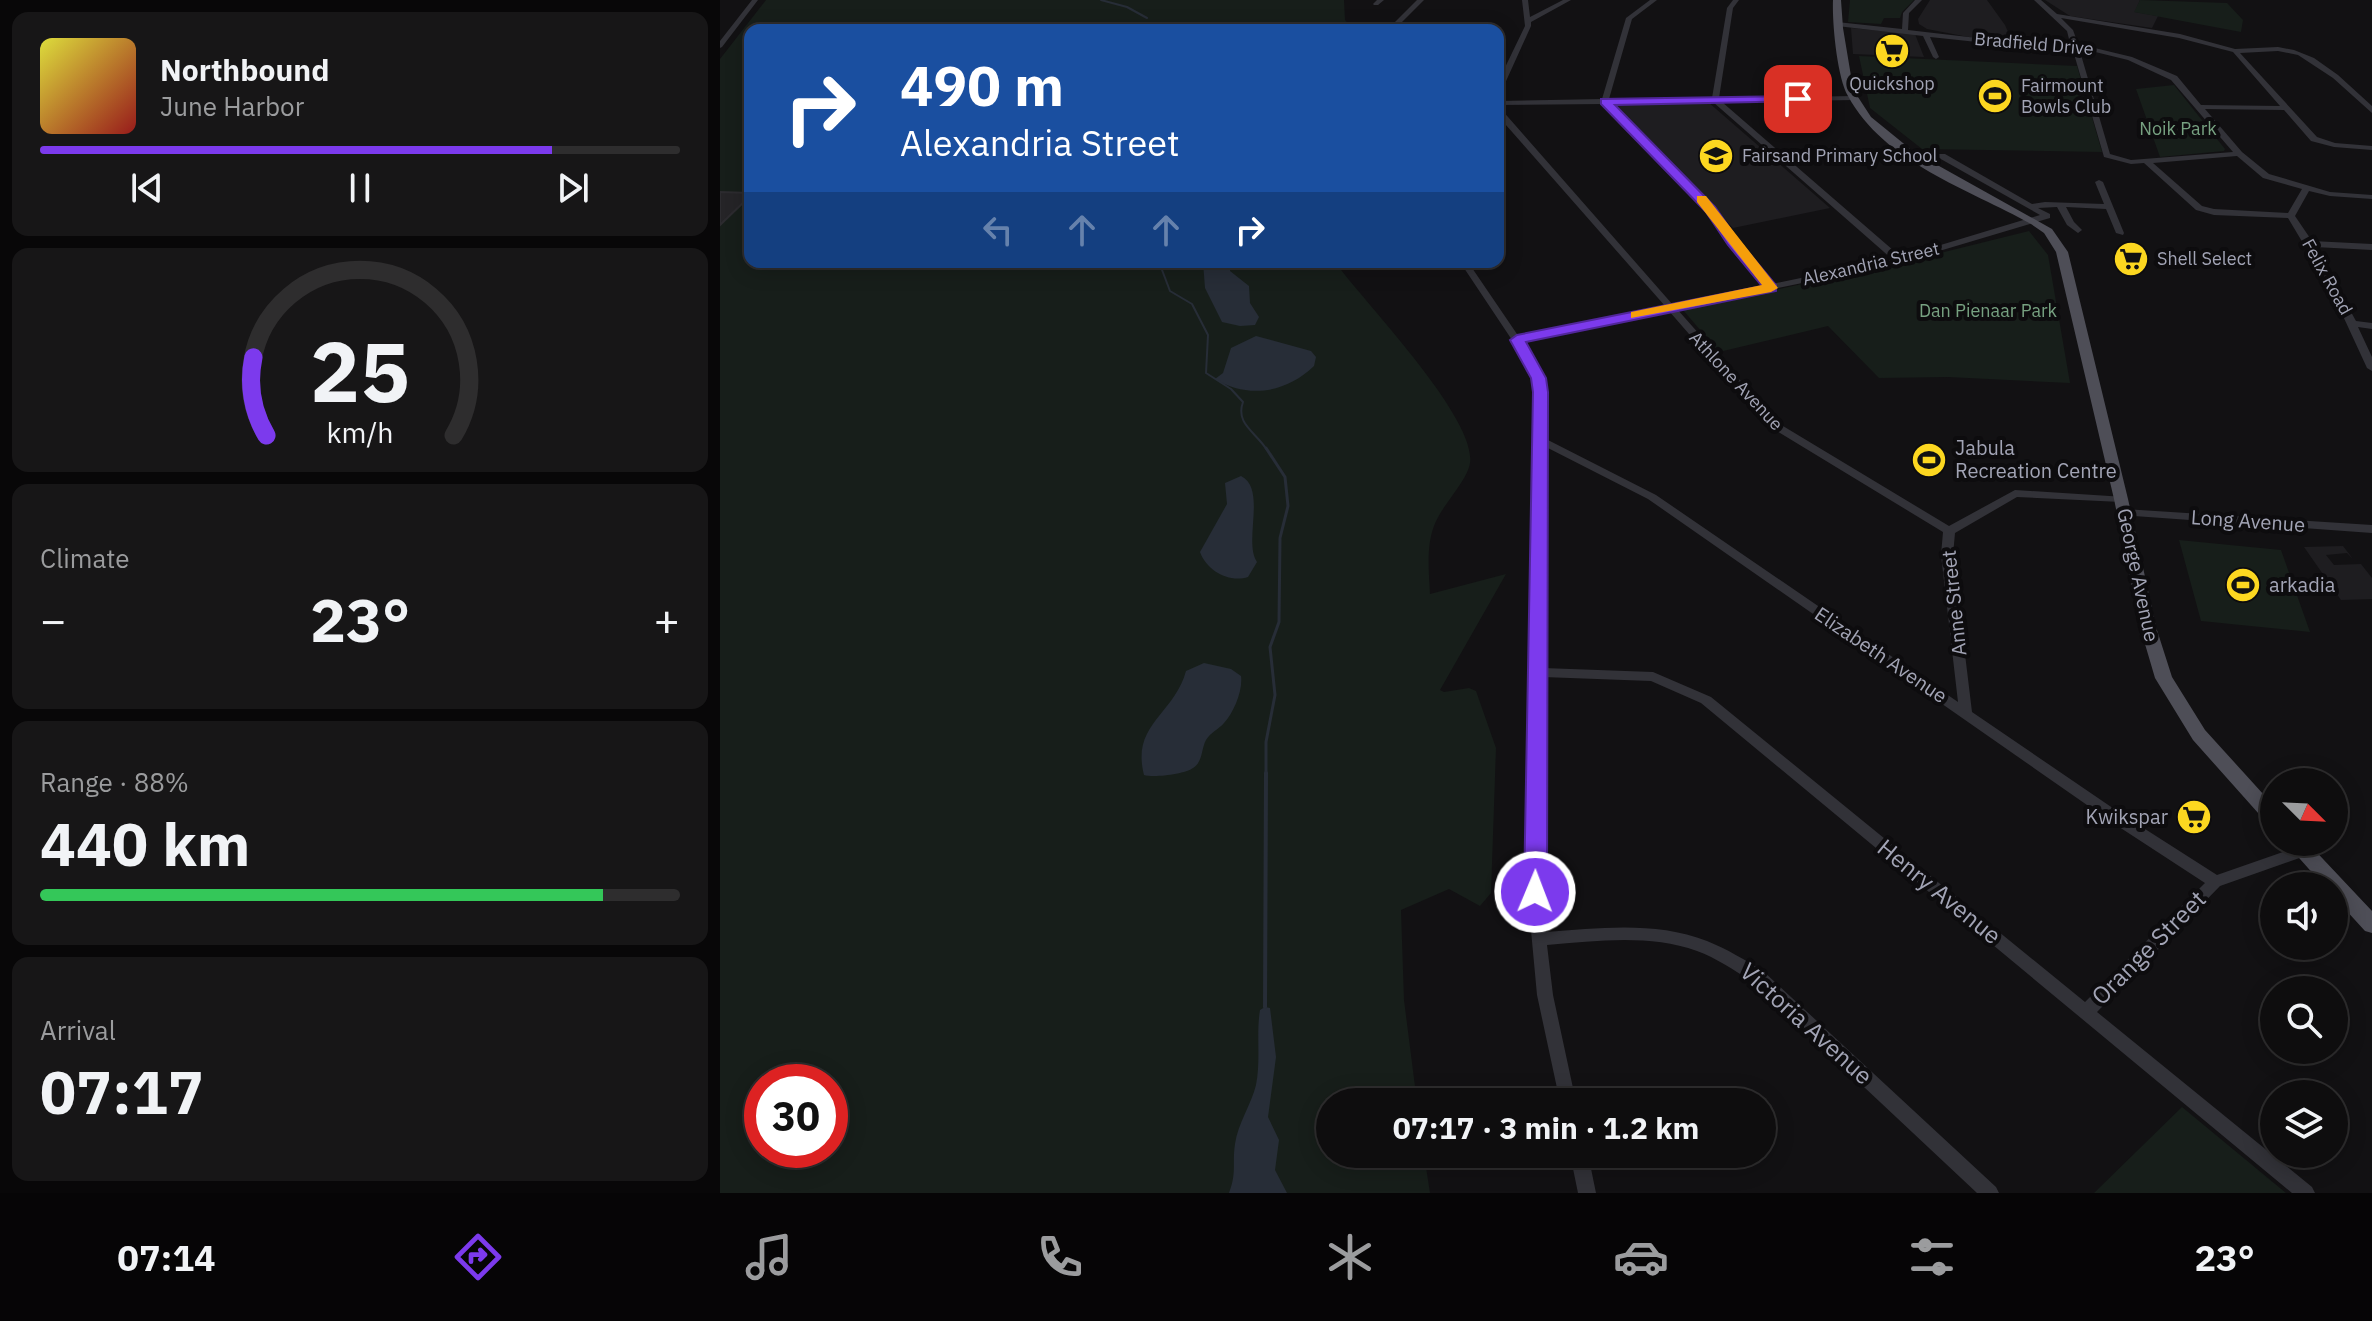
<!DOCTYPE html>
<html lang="en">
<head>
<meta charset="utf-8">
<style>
	:root { --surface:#0e0d0e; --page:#171617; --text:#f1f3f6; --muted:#9b9c9e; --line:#2e2d2e; --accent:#7c3aed }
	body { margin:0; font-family:"IBM Plex Sans",sans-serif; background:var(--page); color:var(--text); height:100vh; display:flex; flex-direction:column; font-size:30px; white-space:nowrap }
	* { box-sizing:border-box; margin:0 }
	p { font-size:26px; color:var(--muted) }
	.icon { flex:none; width:44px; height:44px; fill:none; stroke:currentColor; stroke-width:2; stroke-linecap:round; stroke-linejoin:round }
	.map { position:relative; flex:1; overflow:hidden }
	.drawer { display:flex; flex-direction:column; gap:12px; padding:12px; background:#080708; width:720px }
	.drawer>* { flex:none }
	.hud { position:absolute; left:24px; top:24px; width:760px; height:244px; border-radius:16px; box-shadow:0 4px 20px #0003,0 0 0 2px var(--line); background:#1a4fa0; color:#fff; overflow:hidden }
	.needle { width:52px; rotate:114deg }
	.buttons { position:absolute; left:1540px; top:768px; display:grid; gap:16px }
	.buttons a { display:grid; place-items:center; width:88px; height:88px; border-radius:50%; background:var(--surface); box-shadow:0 4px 20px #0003,0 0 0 2px var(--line); font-size:40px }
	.speed { position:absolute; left:24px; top:1064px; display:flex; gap:16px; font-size:40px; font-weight:700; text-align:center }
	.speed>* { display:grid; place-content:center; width:104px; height:104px; border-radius:50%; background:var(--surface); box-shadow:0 4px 20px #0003,0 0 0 2px var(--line); line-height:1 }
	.speed .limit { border:12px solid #d22; background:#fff; color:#111 }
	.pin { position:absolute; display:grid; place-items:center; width:68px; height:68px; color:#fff; margin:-34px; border-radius:16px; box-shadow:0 4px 12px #0006 }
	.me { position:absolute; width:88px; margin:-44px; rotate:1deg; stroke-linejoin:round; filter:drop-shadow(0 0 6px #0008) }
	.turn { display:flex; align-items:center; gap:28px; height:168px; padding:0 24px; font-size:36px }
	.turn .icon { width:104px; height:104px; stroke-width:2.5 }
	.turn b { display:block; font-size:56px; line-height:68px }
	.lanes { display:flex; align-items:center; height:76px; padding:0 24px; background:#0003; justify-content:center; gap:40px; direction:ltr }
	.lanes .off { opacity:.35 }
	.big { font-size:60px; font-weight:700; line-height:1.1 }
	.drawer .widget { flex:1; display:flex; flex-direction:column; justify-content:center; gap:12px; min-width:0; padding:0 28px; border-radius:16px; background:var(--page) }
	.drawer .dial { align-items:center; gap:0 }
	.dial svg { height:208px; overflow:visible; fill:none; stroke:var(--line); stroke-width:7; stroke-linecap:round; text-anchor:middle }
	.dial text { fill:var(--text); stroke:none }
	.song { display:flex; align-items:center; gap:24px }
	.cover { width:96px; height:96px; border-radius:12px; background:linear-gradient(135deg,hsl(60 70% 55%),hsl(0 70% 35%)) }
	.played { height:8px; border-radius:4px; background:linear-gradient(90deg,var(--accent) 80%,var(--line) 80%) }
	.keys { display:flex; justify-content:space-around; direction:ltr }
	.heat { display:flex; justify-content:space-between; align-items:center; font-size:44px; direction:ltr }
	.charge { height:12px; border-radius:6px; background:linear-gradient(90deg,#34c759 88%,var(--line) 0) }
	.trip { position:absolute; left:596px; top:1088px; width:460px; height:80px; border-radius:40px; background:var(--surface); box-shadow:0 4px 20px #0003,0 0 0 2px var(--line); font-weight:700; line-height:80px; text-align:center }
	.tabs { display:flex; height:128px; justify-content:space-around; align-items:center; background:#060506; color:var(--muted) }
	.tabs .icon { width:56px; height:56px }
	.tabs .active { color:var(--accent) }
	.tabs b { font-size:36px; color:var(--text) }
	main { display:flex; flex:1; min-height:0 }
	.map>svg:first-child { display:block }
	.built { fill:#1e1d20 }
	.green { fill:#171e1a; fill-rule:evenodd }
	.water { fill:#272d37 }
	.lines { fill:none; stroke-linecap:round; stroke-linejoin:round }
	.stream-far2 { stroke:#272d37; stroke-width:2 }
	.stream-far1 { stroke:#272d37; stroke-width:3 }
	.stream { stroke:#272d37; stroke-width:4 }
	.building { fill:#252427; stroke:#2c2b2f; stroke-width:2 }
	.minor { fill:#323238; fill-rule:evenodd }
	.major { fill:#4e4e57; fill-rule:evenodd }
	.route { fill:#7c3aed; stroke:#51269a; stroke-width:2 }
	.slow { fill:#f59e0b }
	.labels { text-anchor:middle; stroke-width:8; stroke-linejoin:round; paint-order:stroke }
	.far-street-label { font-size:18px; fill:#a2a4b5; stroke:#0d0c0e }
	.far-poi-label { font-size:18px; fill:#a2a4b5; stroke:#0d0c0e; text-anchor:start }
	.far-park-label { font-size:18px; fill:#77a181; stroke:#0d0c0e }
	.poi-label { font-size:20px; fill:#a2a4b5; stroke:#0d0c0e; text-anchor:start }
	.street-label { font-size:20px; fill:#a2a4b5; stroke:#0d0c0e }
	.near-street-label { font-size:24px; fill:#a2a4b5; stroke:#0d0c0e }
</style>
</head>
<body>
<main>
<section class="drawer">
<div class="widget">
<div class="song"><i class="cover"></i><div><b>Northbound</b><p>June Harbor</p></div></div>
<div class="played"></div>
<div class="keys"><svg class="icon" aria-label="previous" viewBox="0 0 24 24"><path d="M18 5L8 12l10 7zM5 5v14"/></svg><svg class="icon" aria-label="pause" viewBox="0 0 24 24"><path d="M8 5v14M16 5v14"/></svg><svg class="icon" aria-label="next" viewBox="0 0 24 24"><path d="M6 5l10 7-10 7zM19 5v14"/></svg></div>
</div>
<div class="widget dial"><svg viewBox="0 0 100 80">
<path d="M14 69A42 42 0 1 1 86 69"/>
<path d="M14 69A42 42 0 0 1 9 39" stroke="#7c3aed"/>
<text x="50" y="56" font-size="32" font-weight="700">25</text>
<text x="50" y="72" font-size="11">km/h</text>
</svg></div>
<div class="widget"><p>Climate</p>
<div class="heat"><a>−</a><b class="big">23°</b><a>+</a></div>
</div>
<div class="widget"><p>Range · 88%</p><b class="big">440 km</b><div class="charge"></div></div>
<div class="widget"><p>Arrival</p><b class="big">07:17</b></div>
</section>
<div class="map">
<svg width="1652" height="1193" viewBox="0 0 1652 1193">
	<rect width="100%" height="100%" fill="#121113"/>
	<path class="built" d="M1210,0H1267L1285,25L1292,41H1269L1207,29L1199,24L1198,19Z
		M1325,0H1420L1415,12L1438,16L1432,28L1350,16Z
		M1131,28L1195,34L1204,57L1133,54Z
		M988,102L1110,208L1013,228L890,103Z
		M1623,546L1633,559L1627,553L1606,555L1614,565L1641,564L1652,578V599L1621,600L1584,547Z"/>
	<path class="green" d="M46,0H624L625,20L634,30H30V262H615C644,302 757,418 750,463C747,482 721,506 714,526C706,547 709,572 710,594L786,574L720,690L724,692L749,688L756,691L776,748L771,893L760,906L729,889L681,910L684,1000L697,1102H610V1154H704L710,1193H0V59ZM42,1082H110V1150H42Z
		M1130,0H1194L1182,12L1180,18H1164L1161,24L1128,22Z
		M1420,0L1507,3L1523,20L1521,32L1414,12Z
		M1139,56L1357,66L1382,152L1202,149L1150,108Z
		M1454,85L1505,149L1504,151L1440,157L1416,89Z
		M1309,231L1328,255L1350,383L1228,377L1159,378L1108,326L999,352L963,310L1184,262Z
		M1459,540L1561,550L1590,632L1481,621Z
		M1462,1107L1566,1193H1374Z"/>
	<path class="water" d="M483,262H511L510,271L529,286L530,303L539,317L535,325L520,326L502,322L485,288Z
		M536,336L591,351L596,357L594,366C566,393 528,399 495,379L503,373L511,348Z
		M521,476C547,489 523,542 537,562L528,577C509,583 487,571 480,552L507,504L505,483Z
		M484,663L511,669L521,676C523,690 514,712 504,723C499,729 491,732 486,740C481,749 483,762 473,768C465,774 434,778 424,775C411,724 454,715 466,671Z
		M545,1007L550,1008L556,1057L548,1117L559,1140L555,1170L567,1193H509C517,1172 512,1164 515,1144C518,1123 531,1105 536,1085C541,1060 536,1034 540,1010Z"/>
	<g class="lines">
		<path class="stream-far2" d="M381,0L407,7L427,18
			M439,262L450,291L472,304L488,335L486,373L511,389L523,402C515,424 536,432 547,450"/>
		<path class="stream-far1" d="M546,775V742L555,695L550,647L559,622L560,538L568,506L565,477L546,448"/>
		<path class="stream" d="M545,1007L546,773"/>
	</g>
	<path class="building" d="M0,192L30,193V196L0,225Z"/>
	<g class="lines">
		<path class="minor" d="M32,0H38L2,47L0,48V41Z
			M657,0H664L658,5H654L653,4Z
			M697,0H704L674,30H667Z
			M802,0H808L810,17L843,0H851L811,22V26L782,90L778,92V82L805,26Z
			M930,0H937L912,19L889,99L992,98L1007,8L1013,0H1019L1013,8L999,98L1134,96L1138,98L1134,100L1002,102L1181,257L1320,215L1219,158V154H1225L1312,204L1325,202L1384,204L1375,182L1379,180L1383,182L1404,233L1403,235L1396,233L1386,209L1346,207L1354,222L1362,230L1358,233L1347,225L1337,207L1318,208L1330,214V218L1179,263L957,309L1058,423L1229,526L1295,490L1405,497L1407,499L1405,501L1401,502L1297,497L1235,533L1233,555L1252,712L1400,813L1497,875L1583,845L1588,847L1590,851L1588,855L1500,886L1377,1012L1592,1187L1595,1193H1572L981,703L931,681L823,677L822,898L826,932C880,928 936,921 987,941C1007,949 1025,960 1043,971L1276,1187L1279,1193H1257L1031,981C1014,970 996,958 977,951C929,934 877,941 827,945L833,995L856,1102H840L817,995L808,898L814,378L792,340L740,262H748L799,337L945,306L778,116V109H781L953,305L1044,286L1010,245L988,212L884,104L778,105V101L882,99L906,18ZM993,102L1172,259L1052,284L1016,241L994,208L892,104ZM949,311L1050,427L1223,532L1221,555L1238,702L936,495L824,438V378L803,342ZM824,446L928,499L1390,821L1485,883L1365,1002L991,697L933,672L823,668Z
			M1195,0H1202L1189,13L1188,30L1257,38L1350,43L1347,31L1314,0H1321L1337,14L1460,34L1515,49L1558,47L1574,50L1594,58L1618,75L1652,106V113L1613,78L1578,55L1558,51L1520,53L1597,137L1615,143L1652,146V150L1614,147L1591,141L1564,110L1485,109L1522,152L1549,174L1610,192L1652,195V199L1610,196L1589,191L1575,216L1592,241L1652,244V250L1595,247L1636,321L1652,323V329L1638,327L1652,357V371L1647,368L1611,290L1568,218L1494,215L1476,210L1424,163L1411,164L1384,157L1352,47L1257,42L1210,37L1219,57L1216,59L1213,57L1203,36L1117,26L1114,24L1117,22L1182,29L1183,13ZM1341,18L1459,38L1513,52L1560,106L1481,105L1457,76L1412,57L1358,44L1353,30ZM1359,48L1408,60L1451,80L1513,152L1411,160L1390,154ZM1517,156L1543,178L1582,189L1568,213L1494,209L1482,206L1433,163Z
			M1404,509L1652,525V533L1400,515L1398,513L1400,511Z
			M850,1154H868L876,1193H858Z"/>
		<path class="major" d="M1113,0H1121L1123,28L1132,82L1138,97L1151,117L1194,152L1332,229L1348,252L1408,499L1436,627L1452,677L1485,730L1554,806V825L1547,823L1473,740L1435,678L1420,627L1394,499L1336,252L1324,233L1311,224C1249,189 1164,163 1128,96C1117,77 1112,22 1113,0Z
			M1565,842H1587L1652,911V933L1645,931L1614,897V886H1604Z"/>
	</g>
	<path class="route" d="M1078,96L1084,99L1082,101L895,105L995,207L1018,240L1056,285V291L806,342L826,378L828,392L827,892L823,898L815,901L807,898L804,892L813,392L811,378L790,340L797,335L1042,286L1008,245L986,212L881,104V99Z"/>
	<path class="slow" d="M977,196H986L1058,288L1051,292L911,318V312L916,311L1042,285L977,202Z"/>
	<defs>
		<g id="supermarket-disc" transform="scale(1.8)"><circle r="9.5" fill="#fcd720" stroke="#0d0c0e"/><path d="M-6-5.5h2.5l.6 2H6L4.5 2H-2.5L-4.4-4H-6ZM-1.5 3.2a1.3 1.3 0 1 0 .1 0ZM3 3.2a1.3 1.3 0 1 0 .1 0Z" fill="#111"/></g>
		<g id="stadium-disc" transform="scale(1.8)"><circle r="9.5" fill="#fcd720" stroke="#0d0c0e"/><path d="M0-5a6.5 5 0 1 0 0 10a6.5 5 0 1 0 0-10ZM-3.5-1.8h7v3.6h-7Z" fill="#111"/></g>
		<g id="school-disc" transform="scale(1.8)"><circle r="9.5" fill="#fcd720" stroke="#0d0c0e"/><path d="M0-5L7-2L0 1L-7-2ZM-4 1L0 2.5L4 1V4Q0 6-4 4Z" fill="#111"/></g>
	</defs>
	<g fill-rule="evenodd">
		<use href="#supermarket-disc" x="1172" y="51"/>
		<use href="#stadium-disc" x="1275" y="96"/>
		<use href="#school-disc" x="996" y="156"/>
		<use href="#supermarket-disc" x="1411" y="259"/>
		<use href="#stadium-disc" x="1209" y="460"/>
		<use href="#stadium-disc" x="1523" y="585"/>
		<use href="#supermarket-disc" x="1474" y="817"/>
	</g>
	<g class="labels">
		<g class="far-street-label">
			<text transform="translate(1314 44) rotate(5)" y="6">Bradfield Drive</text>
			<text transform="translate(1151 264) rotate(-13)" y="6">Alexandria Street</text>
			<text transform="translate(1607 277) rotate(61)" y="6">Felix Road</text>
			<text transform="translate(1016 381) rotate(47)" y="6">Athlone Avenue</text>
		</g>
		<g class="far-poi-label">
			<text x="1172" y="90" text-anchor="middle">Quickshop</text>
			<text x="1301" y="92">Fairmount<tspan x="1301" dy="21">Bowls Club</tspan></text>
			<text x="1022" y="162">Fairsand Primary School</text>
			<text x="1437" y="265">Shell Select</text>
		</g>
		<g class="far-park-label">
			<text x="1458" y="135">Noik Park</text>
			<text x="1268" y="317">Dan Pienaar Park</text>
		</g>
		<g class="poi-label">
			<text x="1235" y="455">Jabula<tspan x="1235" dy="23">Recreation Centre</tspan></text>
			<text x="1549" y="592">arkadia</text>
			<text x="1448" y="824" text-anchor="end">Kwikspar</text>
		</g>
		<g class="street-label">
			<text transform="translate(1528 521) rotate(4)" y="7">Long Avenue</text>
			<text transform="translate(1418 575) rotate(78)" y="7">George Avenue</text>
			<text transform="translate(1234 603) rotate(-96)" y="7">Anne Street</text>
			<text transform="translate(1161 655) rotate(34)" y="7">Elizabeth Avenue</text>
		</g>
		<g class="near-street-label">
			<text transform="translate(1219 892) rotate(39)" y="8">Henry Avenue</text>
			<text transform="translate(1429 948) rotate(-45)" y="8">Orange Street</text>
			<text transform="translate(1086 1024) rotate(42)" y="8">Victoria Avenue</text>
		</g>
	</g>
</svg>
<div class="buttons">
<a><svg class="needle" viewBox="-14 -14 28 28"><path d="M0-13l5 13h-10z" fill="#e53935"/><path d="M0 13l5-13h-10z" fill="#9b9c9e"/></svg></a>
<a><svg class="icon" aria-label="sound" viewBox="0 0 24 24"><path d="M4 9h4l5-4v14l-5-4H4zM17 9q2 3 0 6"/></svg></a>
<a><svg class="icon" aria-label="search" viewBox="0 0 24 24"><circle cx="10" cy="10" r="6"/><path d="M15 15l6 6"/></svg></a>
<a><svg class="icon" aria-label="layers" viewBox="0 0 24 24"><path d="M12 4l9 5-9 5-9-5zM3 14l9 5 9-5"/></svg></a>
</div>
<div class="speed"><div class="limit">30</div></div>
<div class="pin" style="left:1078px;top:99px;background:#d93025"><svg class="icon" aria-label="arrive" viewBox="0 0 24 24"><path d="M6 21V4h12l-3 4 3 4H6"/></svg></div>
<svg class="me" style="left:815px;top:892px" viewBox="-20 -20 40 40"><circle r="17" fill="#7c3aed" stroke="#fff" stroke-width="3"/><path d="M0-11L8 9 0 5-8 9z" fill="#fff"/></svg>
<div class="trip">07:17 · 3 min · 1.2 km</div>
<div class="hud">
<div class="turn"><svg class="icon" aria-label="right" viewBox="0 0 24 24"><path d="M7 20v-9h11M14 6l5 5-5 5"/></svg><div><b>490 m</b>Alexandria Street</div></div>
<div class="lanes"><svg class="icon off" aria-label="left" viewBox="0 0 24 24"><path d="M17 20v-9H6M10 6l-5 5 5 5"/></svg><svg class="icon off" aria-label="ahead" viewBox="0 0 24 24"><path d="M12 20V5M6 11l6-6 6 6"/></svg><svg class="icon off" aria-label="ahead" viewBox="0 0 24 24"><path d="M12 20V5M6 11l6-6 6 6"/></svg><svg class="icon" aria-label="right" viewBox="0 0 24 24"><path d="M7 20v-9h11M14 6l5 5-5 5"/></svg></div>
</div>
</div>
</main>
<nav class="tabs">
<b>07:14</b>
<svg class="icon active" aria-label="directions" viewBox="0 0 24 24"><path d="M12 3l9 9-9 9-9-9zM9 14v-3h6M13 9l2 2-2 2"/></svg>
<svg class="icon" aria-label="music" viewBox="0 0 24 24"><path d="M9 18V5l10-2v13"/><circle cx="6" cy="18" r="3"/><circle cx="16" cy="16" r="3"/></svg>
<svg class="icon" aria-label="phone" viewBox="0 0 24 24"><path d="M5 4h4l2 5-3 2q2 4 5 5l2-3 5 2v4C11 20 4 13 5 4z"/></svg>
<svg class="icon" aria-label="climate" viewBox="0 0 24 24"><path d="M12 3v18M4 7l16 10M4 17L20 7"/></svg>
<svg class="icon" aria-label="car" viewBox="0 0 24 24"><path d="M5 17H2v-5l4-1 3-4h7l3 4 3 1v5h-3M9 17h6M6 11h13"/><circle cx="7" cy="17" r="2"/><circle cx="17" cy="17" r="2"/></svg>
<svg class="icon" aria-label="filters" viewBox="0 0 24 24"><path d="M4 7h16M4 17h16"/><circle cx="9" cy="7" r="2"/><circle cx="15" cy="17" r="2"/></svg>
<b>23°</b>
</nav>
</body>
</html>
